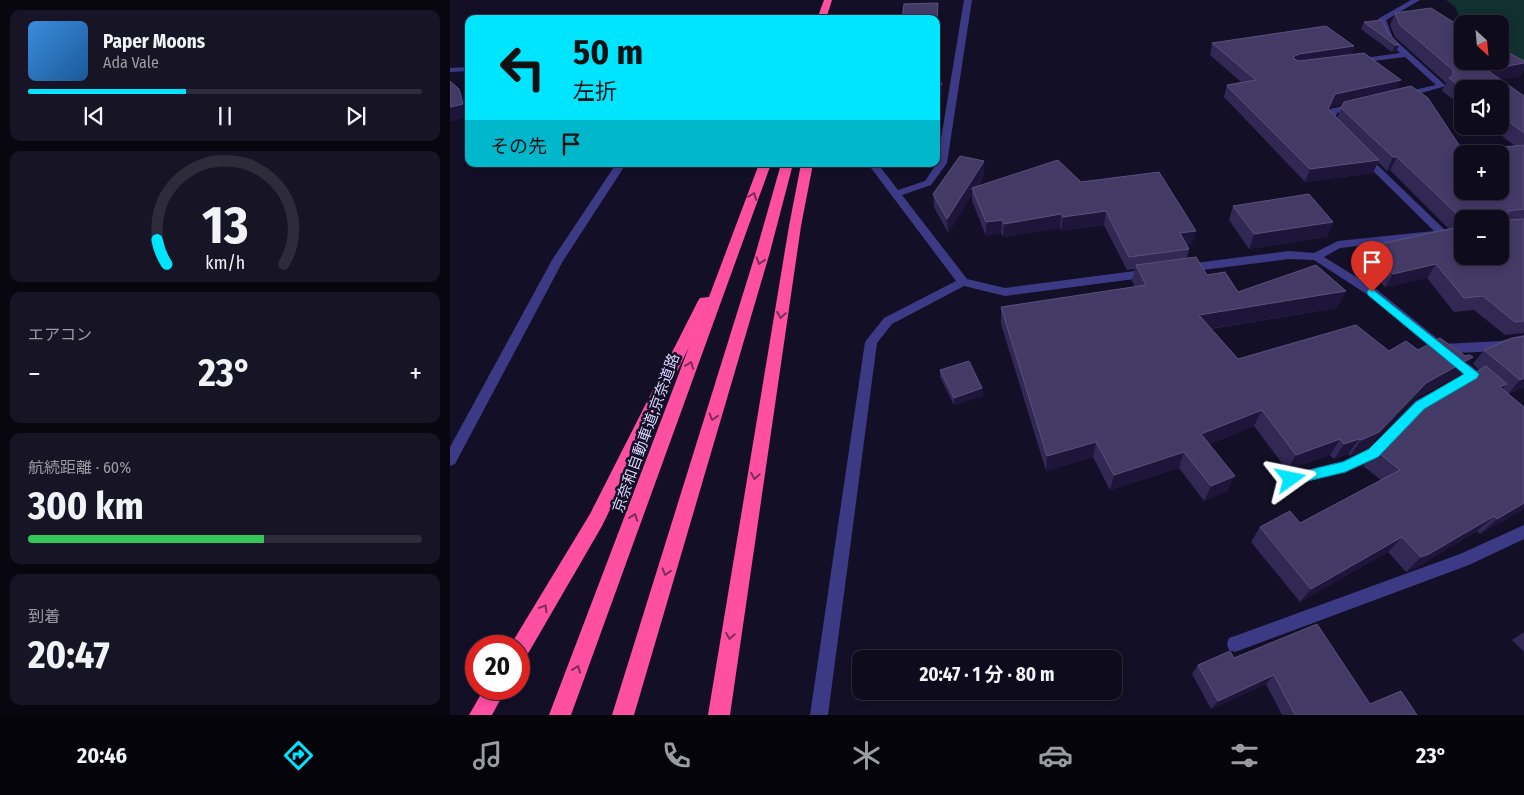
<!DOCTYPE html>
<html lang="ja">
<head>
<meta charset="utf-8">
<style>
	:root { --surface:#0e0b1c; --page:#171425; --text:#f1f3f6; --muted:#9b9ba3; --line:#2e2b3b; --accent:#00e5ff }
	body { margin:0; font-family:"Fira Sans Condensed","Noto Sans JP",sans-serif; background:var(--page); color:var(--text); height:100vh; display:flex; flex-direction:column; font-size:19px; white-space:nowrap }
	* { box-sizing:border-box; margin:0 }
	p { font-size:16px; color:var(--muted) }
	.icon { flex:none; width:28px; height:28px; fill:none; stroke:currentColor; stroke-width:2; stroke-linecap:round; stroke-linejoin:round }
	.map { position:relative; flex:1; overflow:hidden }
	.panel { display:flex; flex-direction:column; gap:10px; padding:10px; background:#08060f; width:450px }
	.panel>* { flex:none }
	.guide { position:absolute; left:15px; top:15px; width:475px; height:152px; border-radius:10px; box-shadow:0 2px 8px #0003,0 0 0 1px var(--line); background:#00e5ff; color:#111; overflow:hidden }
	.needle { width:32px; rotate:154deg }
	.fabs { position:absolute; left:1004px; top:15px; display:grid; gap:10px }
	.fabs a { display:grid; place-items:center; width:55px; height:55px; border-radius:10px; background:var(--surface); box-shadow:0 2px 8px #0003,0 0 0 1px var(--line); font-size:25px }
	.speed { position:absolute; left:15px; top:635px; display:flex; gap:10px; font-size:25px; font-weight:700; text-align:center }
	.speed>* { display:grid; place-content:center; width:65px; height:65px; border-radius:50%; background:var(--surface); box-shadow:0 2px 8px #0003,0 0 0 1px var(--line); line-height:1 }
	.speed .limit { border:8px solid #d22; background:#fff; color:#111 }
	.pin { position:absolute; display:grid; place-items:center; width:42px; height:42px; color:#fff; margin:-51px -21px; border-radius:50% 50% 50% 0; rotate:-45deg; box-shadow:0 0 5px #0007 }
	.pin .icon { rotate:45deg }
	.me { position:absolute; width:55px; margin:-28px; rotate:78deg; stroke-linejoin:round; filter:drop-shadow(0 0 4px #0008) }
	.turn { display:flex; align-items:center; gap:18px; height:105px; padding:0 25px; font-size:22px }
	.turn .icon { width:65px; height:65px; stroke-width:2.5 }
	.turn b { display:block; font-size:35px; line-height:42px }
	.then { display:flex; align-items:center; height:48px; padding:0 25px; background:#0003; gap:10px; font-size:19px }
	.big { font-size:38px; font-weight:700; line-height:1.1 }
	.panel .widget { flex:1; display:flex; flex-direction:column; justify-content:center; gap:8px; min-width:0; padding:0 18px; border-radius:10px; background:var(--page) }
	.panel .dial { align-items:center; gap:0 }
	.dial svg { height:130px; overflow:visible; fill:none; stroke:var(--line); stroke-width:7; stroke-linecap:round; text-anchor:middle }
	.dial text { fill:var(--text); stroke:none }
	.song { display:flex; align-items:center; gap:15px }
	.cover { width:60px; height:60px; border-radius:8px; background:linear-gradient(135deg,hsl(210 70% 55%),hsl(210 70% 35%)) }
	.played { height:5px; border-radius:2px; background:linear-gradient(90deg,var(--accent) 40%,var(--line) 40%) }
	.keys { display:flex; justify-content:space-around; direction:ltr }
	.heat { display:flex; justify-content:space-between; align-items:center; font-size:28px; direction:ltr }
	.charge { height:8px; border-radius:4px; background:linear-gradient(90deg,#34c759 60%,var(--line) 0) }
	.trip { position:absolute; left:402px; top:650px; width:270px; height:50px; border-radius:10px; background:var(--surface); box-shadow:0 2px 8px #0003,0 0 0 1px var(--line); font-weight:700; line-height:50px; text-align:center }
	.menu { display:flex; height:80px; justify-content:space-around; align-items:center; background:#06040b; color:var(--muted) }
	.menu .icon { width:35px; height:35px }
	.menu .selected { color:var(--accent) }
	.menu b { font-size:22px; color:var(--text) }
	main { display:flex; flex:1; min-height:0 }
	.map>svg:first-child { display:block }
	.green { fill:#12302f }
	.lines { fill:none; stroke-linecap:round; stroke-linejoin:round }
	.minor { fill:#3d3a85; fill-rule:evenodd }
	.highway { fill:#ff4fa3; fill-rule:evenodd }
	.wall { fill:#312854; fill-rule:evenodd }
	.shaded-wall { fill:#1d163a }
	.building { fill:#433a66; stroke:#5a527e; fill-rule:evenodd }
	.oneway { stroke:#7d2c5e }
	.route { fill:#00e5ff; stroke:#0095a6 }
	.labels { text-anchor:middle; stroke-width:5; stroke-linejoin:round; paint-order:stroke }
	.street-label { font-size:15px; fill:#d9d4ff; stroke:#130f26 }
</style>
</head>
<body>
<main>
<section class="panel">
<div class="widget">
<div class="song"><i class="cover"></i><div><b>Paper Moons</b><p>Ada Vale</p></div></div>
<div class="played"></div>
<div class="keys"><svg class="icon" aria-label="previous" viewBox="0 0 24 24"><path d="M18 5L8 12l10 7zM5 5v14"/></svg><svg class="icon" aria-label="pause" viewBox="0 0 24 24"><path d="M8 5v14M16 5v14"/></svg><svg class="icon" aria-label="next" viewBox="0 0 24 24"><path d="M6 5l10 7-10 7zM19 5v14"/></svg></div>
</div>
<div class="widget dial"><svg viewBox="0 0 100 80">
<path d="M14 69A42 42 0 1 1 86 69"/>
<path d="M14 69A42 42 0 0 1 8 54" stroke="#00e5ff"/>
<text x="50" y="56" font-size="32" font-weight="700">13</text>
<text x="50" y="72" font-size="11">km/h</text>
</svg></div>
<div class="widget"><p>エアコン</p>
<div class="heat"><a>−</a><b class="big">23°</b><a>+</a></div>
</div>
<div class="widget"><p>航続距離 · 60%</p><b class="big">300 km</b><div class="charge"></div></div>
<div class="widget"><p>到着</p><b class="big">20:47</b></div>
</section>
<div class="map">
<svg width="1074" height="715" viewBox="0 0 1074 715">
	<rect width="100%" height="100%" fill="#130f26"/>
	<path class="green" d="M996,0H1074V71L1050,58V24H1012V29L1006,8Z"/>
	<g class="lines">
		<path class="minor" d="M514,0H522L497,163L481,185L452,195L517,279L555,288L700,269L706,273L700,277L555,296L514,286L442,324L427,343L378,715H360L415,342L434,318L506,281L418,164H428L448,190L475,181L487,163Z
			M961,0H970L936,20L943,38L996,86L953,98L949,95L950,93L986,85L955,57L907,63L903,61L907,59L950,53L936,39L928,19Z
			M19,67V71L0,72V68Z
			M907,103L911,106L910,108L887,113L884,122L889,127L887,129H881L875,122L880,109Z
			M914,154L917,155L995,230L1012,228V234L890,248L874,257L926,289L994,344L1051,341L1074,335V345L1051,351L1005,353L1040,381L1041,385L1040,389H1030L918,295L864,260L839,259L737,272L731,268L737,264L839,251L864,253L888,241L984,231L911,159V155Z
			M166,164H176L113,261L5,464L0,466V447L102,260Z
			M1001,382L1006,383L1007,387L1006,391L975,409L929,457L895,473L841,485L836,483L834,479L836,475L893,461L919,449L965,401Z
			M1074,525V539L1019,565L785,652L779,650L777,644L779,638L785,636L1010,554Z"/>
		<path class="highway" d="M374,0H382L376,19H367Z
			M309,164H321L121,715H99L239,347L152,526L76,657L69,660V646H60L140,514L248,301L250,298L259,297Z
			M331,164H343L320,252L184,715H162L306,252Z
			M351,164H363L351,226L280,715H258L339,226Z
			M34,689H56L42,715H19Z"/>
	</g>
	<path class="wall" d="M945,13L1012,61H1074V68L1070,76L1050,79L1074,96V333L1055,335L1024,310L1004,312L977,278L935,287L910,261L917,247L1008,227L998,228L940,170L937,171L928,162L923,173L855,182L774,97L777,85L791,82L760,55L762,43L904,46L901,55L947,89L1013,151L1065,146L1039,126H1050V89H1012V106L992,91L996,83L945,37L940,25ZM893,104L887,118L879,109L880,107ZM1012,219H1050L1012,256Z
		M914,22L938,33L949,45L946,52H942L911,29Z
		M534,161V175L528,186L631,182L742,245H737L739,249L737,258L757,275L788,292L896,291L887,308L761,329L788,359L939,351L968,350L1011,374L964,399L918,447L900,456L898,454L884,459L880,455L837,470L804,426L759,444L777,491L754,501L729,468L660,490L643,457L596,471L551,324V307L685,287L682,281L685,269L677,270L654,225L611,231L610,228L553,237L551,233L536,236L522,201V195L498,233L484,207L483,194Z
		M783,206L883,222L877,237L799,249L779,220Z
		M1074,336V387L1058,394L1074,407V509L1030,534L1027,531L964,569L956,572L938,552L850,602L801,542L810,527L850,523L931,480L913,466L925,450L943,442L1029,370L1023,364L1034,350Z
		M490,370L532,388L533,396L504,405L490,377Z
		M1074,632V652L1062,640Z
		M784,658L920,704L967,715H832L816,684L761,709L742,674L748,665Z"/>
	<path class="shaded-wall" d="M488,3L489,16L486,56V33Z
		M945,45H949L946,52H942Z
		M904,46L900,58L845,66L843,57L849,54Z
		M1074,63V68L1070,76L1030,83L1037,70Z
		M951,80L946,92L880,107L873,121L885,94Z
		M492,83L493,96L486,113V98Z
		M9,89L17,102L19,109V117L0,122V107Z
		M943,157H947L940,170L937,171Z
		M929,160L923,173L855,182L860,169Z
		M534,161V175L523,192L522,188V195L498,233L497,219Z
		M656,211L654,225L611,231L613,217Z
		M611,214L610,228L553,237L554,224Z
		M552,220L551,233L536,236V222Z
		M883,222L877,237L799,249L804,234Z
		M746,231L742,245L726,247L730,233Z
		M986,264L977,278L935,287L943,274Z
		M896,291L887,308L744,331L749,315Z
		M1023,357L1011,374L964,399L918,447L900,456L911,440L976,383Z
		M1074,378V387L1058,394L1070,380Z
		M1057,384L1042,401L1050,387Z
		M532,388L533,396L504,405V398Z
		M812,410L804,426L745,449L751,434Z
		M890,439L880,455L837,470L846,455Z
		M909,439L898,454L884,459L894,444Z
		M646,442L643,457L596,471L597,456Z
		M734,452L729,468L660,490L664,475Z
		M785,476L777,491L754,501L761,486Z
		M1074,503V509L1030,534L1047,519Z
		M1044,516L1027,531L964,569L956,572L971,557Z
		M952,537L938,552L850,602L861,589Z
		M824,675L816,684L761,709L768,701Z"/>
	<path class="building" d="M488,3L486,33V19H452L454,4Z
		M981,8L1008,25H1012V61H1050V48L1074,61V63L1037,70L1074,96V133L1050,115V89H1014L999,78L1003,76V70L950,25L945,13Z
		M932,20L938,33L949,45H945L914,22Z
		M876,26L904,46L849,54L843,57L844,59L849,61L914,53L951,80L885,94L878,109L929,160L860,169L778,87L777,85L806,80L762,43Z
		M0,81L9,89L13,104L0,107Z
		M486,83H492L486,98Z
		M961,86L978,98L1013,151L1074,145V209L1058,211L1057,218L1059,220L1074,219V321L1065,322L1033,296L1014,298L986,264L943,274L917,247L1012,226V256H1050V219H1022V213L1007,214L947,157H943L891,108L894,102ZM1012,154H1050V191H1012Z
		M510,156L534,161L497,219L483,194Z
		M608,160L631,182L709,172L746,231L730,233L739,249L679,257L656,211L613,217L611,214L554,224L552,220L536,222L522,188Z
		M859,194L883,222L804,234L783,206Z
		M746,257L757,275L775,272L788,292L866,265L896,291L749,315L788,359L906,325L939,351L956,341L968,350L990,338L1015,356L1020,355L1023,357L976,383L929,432L911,440L909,439L894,444L890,439L846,455L812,410L751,434L785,476L761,486L734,452L664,475L646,442L597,456L551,307L696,285L686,265Z
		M1074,336V378L1070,380L1034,350L1062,338Z
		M519,361L532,388L504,398L490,370Z
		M1036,366L1057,384L1050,387L1074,407V503L1047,519L1044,516L979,554L971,557L952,537L861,589L810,527L840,511L850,523L950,470L925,450L943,442L989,394Z
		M867,624L920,704L951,691L967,715H845L824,675L768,701L748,665L780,651L784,658Z"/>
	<defs><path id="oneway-chevron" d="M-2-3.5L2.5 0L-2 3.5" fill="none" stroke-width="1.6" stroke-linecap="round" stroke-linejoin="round" transform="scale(1.25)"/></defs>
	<g class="oneway">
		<use href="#oneway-chevron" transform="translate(303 196) rotate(-69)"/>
		<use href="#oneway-chevron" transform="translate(310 261) rotate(107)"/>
		<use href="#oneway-chevron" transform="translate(331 315) rotate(99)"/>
		<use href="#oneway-chevron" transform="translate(240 365) rotate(-70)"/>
		<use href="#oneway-chevron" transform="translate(263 417) rotate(107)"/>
		<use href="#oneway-chevron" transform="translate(305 476) rotate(99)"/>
		<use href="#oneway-chevron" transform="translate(184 517) rotate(-70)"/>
		<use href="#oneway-chevron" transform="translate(216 572) rotate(107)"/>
		<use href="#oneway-chevron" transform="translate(94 608) rotate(-59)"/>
		<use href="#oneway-chevron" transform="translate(280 636) rotate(99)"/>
		<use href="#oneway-chevron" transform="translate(127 669) rotate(-70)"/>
	</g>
	<path class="route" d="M922,289L1029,374L1027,378L974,409L928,457L895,472L841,485L837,483L835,479L837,475L893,462L919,449L966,402L1014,374L918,295L917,292L918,290Z"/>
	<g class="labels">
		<g class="street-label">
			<text transform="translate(196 433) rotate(-70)" y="5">京奈和自動車道;京奈道路</text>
		</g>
	</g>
</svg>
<div class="fabs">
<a><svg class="needle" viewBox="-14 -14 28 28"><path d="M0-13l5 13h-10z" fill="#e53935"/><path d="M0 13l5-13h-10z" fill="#9b9ba3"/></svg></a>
<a><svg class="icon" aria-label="sound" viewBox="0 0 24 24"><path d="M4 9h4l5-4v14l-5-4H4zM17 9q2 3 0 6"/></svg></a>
<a>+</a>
<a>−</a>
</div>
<div class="speed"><div class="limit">20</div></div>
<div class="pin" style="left:922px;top:292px;background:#d93025"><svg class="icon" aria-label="arrive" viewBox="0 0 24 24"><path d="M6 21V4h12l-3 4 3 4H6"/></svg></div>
<svg class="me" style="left:841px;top:479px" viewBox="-20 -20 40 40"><path d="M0-17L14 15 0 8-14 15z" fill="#00e5ff" stroke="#fff" stroke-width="4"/></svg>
<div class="trip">20:47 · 1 分 · 80 m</div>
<div class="guide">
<div class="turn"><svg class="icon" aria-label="left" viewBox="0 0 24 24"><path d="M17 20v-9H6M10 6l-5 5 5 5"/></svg><div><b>50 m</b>左折</div></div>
<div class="then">その先<svg class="icon" aria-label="arrive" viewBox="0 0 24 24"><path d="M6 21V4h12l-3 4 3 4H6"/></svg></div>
</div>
</div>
</main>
<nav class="menu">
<b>20:46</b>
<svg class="icon selected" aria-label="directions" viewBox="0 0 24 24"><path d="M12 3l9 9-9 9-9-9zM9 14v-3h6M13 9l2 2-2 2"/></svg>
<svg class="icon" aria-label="music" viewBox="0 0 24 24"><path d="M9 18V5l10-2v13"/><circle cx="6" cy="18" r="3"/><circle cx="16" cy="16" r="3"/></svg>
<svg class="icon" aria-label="phone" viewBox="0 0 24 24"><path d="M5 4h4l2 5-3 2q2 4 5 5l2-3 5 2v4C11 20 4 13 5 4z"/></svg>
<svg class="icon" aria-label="climate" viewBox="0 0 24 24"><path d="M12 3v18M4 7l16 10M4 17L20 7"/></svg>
<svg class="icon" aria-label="car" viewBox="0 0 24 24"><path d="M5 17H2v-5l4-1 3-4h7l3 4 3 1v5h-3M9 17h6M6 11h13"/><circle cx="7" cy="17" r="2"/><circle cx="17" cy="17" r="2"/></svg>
<svg class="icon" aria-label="filters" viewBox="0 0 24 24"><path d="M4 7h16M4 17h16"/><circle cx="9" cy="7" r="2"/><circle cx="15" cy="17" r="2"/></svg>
<b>23°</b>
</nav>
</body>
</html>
